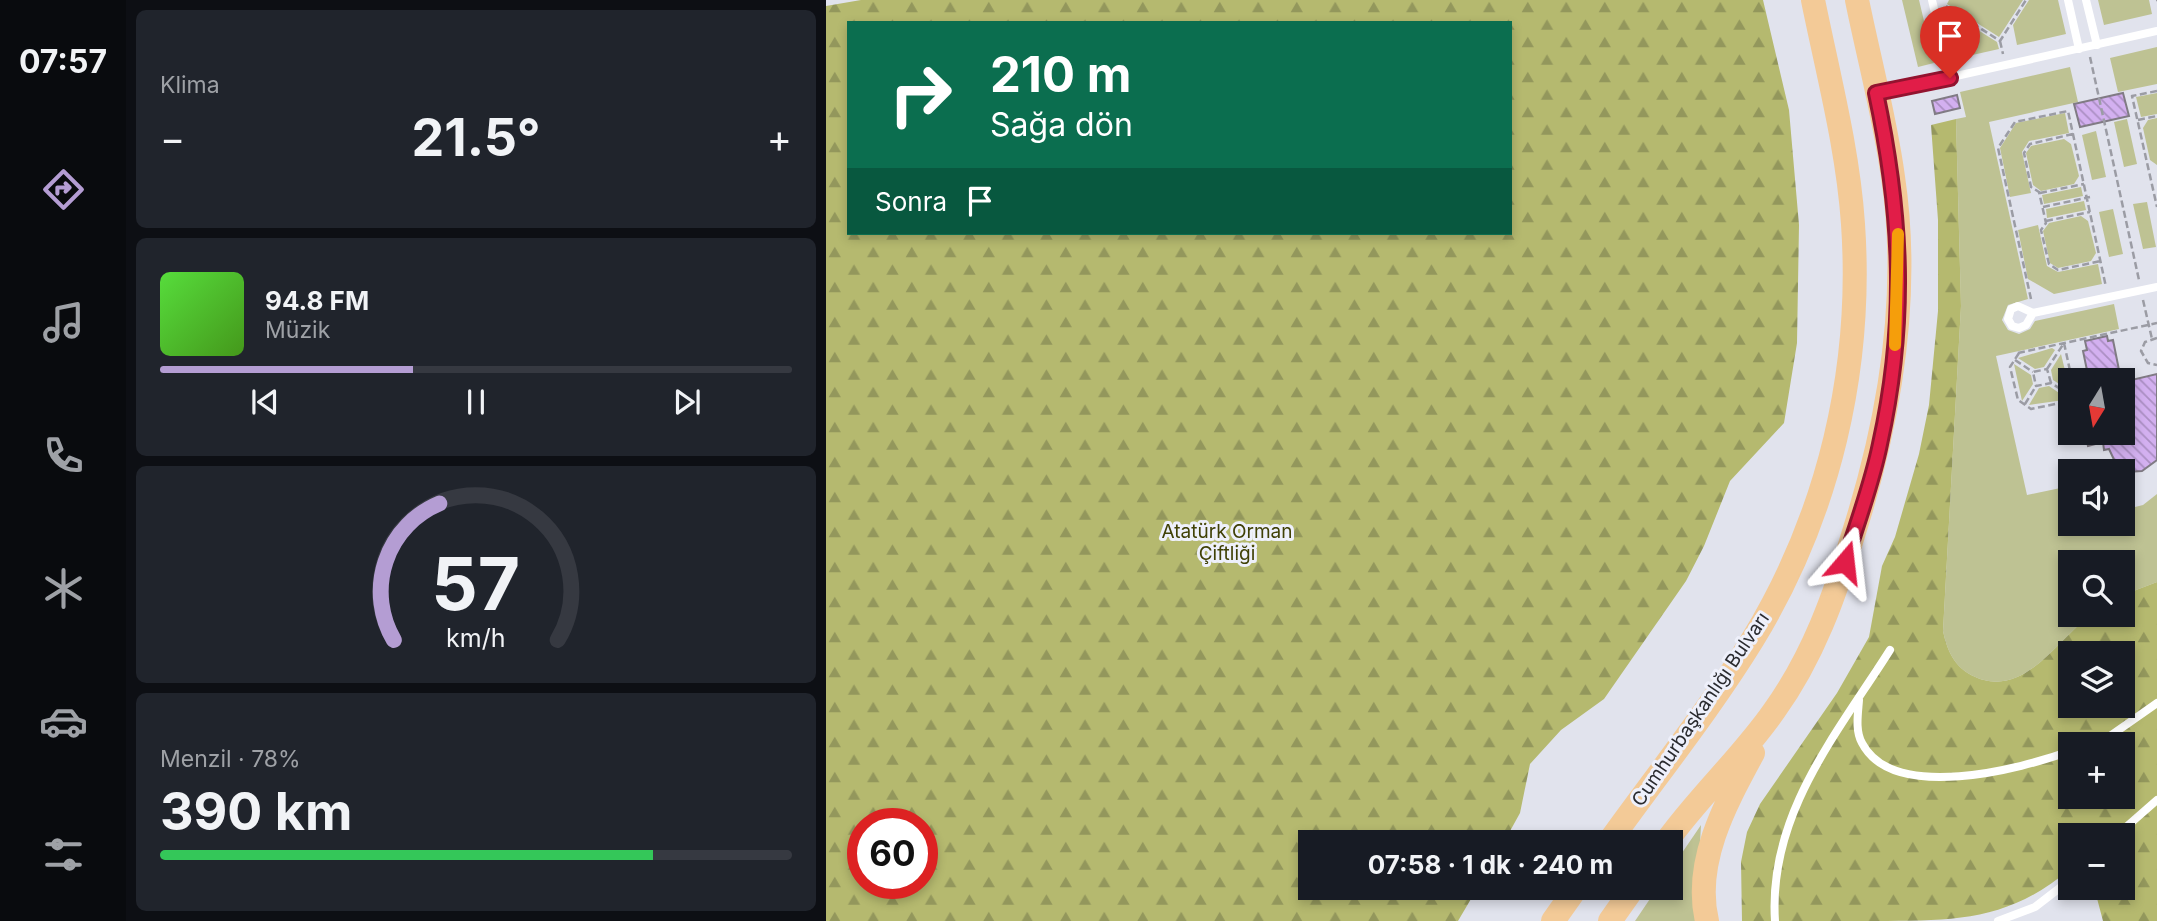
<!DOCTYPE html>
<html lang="tr">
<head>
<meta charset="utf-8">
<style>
	:root { --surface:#171b24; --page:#20242c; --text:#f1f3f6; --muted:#9ea1a6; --line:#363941; --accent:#b49dd3 }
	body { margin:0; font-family:Inter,sans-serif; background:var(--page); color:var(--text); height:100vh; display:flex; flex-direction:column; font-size:26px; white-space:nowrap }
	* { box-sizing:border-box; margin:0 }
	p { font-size:23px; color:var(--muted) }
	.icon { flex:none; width:38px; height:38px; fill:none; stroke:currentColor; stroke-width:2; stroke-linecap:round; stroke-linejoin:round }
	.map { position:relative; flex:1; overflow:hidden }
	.side { display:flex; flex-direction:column; gap:10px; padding:10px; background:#0d0f14; width:700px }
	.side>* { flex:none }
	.guide { position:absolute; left:21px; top:21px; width:665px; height:214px; border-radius:0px; box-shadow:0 4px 10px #0003; background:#0b6e4f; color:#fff; overflow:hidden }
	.needle { width:46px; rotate:191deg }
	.controls { position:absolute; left:1232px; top:368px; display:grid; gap:14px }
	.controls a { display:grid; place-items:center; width:77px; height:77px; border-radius:0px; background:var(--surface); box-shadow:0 4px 10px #0003; font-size:35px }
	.speed { position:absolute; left:21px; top:808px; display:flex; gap:14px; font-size:35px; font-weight:700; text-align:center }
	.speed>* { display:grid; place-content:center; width:91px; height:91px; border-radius:50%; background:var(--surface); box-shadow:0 4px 10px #0003; line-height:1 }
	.speed .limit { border:10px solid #d22; background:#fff; color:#111 }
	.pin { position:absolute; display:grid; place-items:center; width:60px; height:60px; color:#fff; margin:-72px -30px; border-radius:50% 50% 50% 0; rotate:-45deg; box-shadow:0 0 7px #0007 }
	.pin .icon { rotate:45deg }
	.me { position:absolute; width:77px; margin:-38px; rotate:17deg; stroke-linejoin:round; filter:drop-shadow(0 0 5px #0008) }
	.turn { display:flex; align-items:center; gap:24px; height:147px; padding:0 28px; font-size:32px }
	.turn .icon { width:91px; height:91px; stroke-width:2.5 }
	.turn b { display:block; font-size:49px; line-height:60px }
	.then { display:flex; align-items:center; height:66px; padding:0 28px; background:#0003; gap:14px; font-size:26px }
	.big { font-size:52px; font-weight:700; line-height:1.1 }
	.side .card { flex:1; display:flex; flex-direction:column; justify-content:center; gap:10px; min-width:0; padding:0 24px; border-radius:10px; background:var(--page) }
	.side .dial { align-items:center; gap:0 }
	.dial svg { height:182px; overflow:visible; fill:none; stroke:var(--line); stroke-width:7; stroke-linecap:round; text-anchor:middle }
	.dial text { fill:var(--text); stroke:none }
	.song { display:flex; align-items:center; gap:21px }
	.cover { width:84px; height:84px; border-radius:10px; background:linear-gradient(135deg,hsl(110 70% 55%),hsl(100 70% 35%)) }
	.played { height:7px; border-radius:4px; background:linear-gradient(90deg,var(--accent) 40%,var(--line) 40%) }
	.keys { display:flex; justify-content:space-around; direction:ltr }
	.heat { display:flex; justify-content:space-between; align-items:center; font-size:38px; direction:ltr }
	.charge { height:10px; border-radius:5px; background:linear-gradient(90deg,#34c759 78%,var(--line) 0) }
	.trip { position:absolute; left:472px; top:830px; width:385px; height:70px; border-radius:0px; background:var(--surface); box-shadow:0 4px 10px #0003; font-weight:700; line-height:70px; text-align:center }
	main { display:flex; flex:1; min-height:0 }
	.dock { display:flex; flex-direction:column; width:126px; justify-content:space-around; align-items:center; background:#090b0e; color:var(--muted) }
	.dock .icon { width:49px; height:49px }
	.dock .on { color:var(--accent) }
	.dock b { font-size:32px; color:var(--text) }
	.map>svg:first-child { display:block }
	.green { fill:#bec293 }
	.forest { fill:url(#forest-firs); fill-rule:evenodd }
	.building { fill:url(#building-back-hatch); stroke:#807b84; stroke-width:2 }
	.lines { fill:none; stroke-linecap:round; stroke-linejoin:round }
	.path { stroke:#9b9ca4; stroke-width:2.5; stroke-dasharray:7 3.5; stroke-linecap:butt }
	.lane { stroke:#fff; stroke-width:8 }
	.primary { stroke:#f3ca97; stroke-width:24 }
	.route-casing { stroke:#92132f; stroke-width:18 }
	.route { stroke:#e11d48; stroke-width:12 }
	.slow { stroke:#f59e0b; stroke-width:12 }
	.labels { text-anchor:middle; stroke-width:6; stroke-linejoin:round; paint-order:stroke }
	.park-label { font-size:19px; fill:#404106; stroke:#eef0fb }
	.street-label { font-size:19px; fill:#2a2b2f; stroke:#eef0fb }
</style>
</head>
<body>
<main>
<nav class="dock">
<b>07:57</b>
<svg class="icon on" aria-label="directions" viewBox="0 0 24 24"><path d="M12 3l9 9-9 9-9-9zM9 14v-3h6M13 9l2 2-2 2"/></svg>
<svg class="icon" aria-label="music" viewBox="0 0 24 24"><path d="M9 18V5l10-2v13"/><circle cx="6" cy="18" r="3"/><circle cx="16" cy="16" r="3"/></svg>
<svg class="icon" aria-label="phone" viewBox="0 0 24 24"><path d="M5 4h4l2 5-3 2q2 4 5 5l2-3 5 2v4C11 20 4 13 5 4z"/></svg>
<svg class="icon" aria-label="climate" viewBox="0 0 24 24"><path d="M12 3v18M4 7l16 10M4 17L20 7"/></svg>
<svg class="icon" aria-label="car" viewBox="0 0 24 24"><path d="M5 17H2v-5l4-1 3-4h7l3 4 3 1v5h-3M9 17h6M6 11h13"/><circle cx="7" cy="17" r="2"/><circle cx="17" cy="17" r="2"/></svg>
<svg class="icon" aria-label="filters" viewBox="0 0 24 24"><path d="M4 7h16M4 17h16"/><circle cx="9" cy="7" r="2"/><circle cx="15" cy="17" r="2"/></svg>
</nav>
<section class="side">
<div class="card"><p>Klima</p>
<div class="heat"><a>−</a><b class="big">21.5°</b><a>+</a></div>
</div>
<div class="card">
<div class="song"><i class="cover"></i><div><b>94.8 FM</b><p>Müzik</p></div></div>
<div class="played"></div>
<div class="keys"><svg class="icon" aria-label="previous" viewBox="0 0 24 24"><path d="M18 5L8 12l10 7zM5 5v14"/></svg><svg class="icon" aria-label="pause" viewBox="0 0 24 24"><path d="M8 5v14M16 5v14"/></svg><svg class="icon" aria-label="next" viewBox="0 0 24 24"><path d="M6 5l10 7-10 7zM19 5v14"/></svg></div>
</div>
<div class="card dial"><svg viewBox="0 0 100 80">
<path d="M14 69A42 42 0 1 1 86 69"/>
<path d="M14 69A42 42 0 0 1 34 9" stroke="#b49dd3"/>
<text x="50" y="56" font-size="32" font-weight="700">57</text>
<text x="50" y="72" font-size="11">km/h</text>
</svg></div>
<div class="card"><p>Menzil · 78%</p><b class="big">390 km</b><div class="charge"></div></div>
</section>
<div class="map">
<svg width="1331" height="921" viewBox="0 0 1331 921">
	<defs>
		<pattern id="forest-firs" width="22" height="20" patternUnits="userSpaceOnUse" patternTransform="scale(1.75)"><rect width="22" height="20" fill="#b5b96f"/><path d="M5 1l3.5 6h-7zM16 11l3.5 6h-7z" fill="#93975c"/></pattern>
		<pattern id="building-back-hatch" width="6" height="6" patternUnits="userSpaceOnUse" patternTransform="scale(1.75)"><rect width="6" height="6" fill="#d3b0f0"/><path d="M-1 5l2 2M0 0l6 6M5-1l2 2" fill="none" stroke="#ab8fc3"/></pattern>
	</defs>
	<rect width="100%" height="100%" fill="#e1e3ed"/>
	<path class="green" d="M1076,0H1093L1108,63L1092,67Z
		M1123,0H1197L1173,37L1121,4Z
		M1203,0H1232L1240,34L1191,45L1187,25Z
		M1272,0H1323L1326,14L1278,25Z
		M1123,15H1128L1171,42L1173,49L1133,58Z
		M1331,47V84L1292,92L1284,58Z
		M1244,67L1252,102L1163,122L1202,299L1182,305L1176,320L1182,330L1193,334L1204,329L1209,321L1288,304L1293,329L1170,356L1201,495L1244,486V523H1297V510L1317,505L1331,494V582L1297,595V562H1244V614H1266C1230,640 1197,702 1145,675C1127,665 1121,649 1117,631L1135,306L1130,119L1140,117L1134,92Z
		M1331,93V114L1315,117L1310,97Z
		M1239,113L1243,133L1203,141L1196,152L1205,193L1184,197L1174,148L1190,123Z
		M1331,118V165L1324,160L1317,128L1322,120Z
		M1301,119L1311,164L1298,167L1288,122Z
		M1270,131L1280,177L1266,180L1256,135Z
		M1238,139L1245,144L1253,176L1248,184L1215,191L1207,185L1200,153L1205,146Z
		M1255,187L1257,196L1218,204L1216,195Z
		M1258,201L1260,210L1221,218L1220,209Z
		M1321,202L1330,247L1317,249L1307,204Z
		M1287,209L1297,254L1283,257L1273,212Z
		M1255,216L1262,221L1270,253L1265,261L1232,268L1224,263L1217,231L1223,223Z
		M1212,225L1221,266L1232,272L1272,264L1276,284L1228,294L1202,279L1192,230Z
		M1226,348L1229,350L1218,367L1209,369L1192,358Z
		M1235,354L1244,391L1227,380L1225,370Z
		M1188,364L1205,375L1207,384L1196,401Z
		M1223,386L1239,397L1238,400L1203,405L1213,388Z
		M875,825L870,921H809L832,887H845V869Z"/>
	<path class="forest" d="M35,0H937L963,110L973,225L971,343L958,423L904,481L878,546L860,581L778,699L735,730L704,764L694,813L678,842H485V887H652L632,921H0V6ZM23,23H684V233H23ZM37,824H96V884H37Z
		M1130,119L1135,306L1117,631C1121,649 1127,665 1145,675C1197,702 1230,640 1266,614H1297V595L1331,582V921H1277L1268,887H1297V835H1244V869C1183,921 1129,921 1050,921C1005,921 961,921 916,921L915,862L921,832L934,804L1011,693L1043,637L1056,566L1069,537L1093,454L1103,405L1112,311V220L1105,125ZM1244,653H1297V705H1244ZM1244,744H1297V796H1244Z"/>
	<path class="building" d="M1297,93L1303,116L1254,127L1248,104Z
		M1131,95L1134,108L1109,114L1106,101Z
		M1281,336L1282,341L1287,340L1295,380H1263L1257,351L1261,350L1259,341Z
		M1331,374V460L1316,471L1300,472L1291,466L1283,449L1278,450L1277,442L1262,446L1259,432H1297V382Z"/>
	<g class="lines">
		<path class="path" d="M1330,0H1331
			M1120,6L1174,41L1200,0
			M1174,41L1177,54
			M1264,57L1313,280
			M1331,91L1306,96L1331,207
			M1312,120L1331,116
			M1247,134L1204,144L1198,153L1205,187L1213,192L1220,223L1215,230L1223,264L1232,270L1275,261
			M1214,193L1258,184
			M1217,207L1264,197
			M1220,221L1264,212
			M1205,299L1172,148L1189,122L1242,111L1280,287
			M1317,300L1326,339
			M1331,338L1319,342L1315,351L1322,363L1331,365
			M1238,343L1246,380
			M1192,353L1331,323
			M1193,353L1184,367L1192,400L1205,409L1239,402L1244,394
			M1189,360L1207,372
			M1221,369L1238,343
			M1225,383L1221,369L1207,372L1210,386L1225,383L1244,395
			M1199,404L1210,386"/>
		<path class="lane" d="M1106,0L1124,78
			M1242,0L1253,49
			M1260,0L1271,45
			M1054,93L1331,31
			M1192,306L1207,313L1200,325L1193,328L1186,326L1182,319L1185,309Z
			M1207,313L1331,287
			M1033,700C1032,714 1029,731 1036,743C1067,803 1195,769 1244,751
			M1262,744L1284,736L1331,703
			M1291,835L1331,800
			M949,921C942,815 1010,735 1064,650
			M1172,921L1209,907L1244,880"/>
		<path class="primary" d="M783,842C831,775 884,709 927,639C1003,514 1037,369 1027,224C1022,149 1002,74 987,0
			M840,842C873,796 916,757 948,711C987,657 1009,595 1028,532C1064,418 1085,297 1067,177C1059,118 1043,59 1031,0
			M727,921L751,887
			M784,921L808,887
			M881,921C867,862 900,803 927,753"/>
	</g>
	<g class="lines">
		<g class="route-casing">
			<path id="route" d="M1019,562C1031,523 1046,484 1054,444C1081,322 1076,215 1050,93L1124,78"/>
		</g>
		<use href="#route" class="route"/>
		<path class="slow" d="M1069,345L1072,234"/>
	</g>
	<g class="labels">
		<g class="park-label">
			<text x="401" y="538">Atatürk Orman<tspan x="401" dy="22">Çiftliği</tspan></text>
		</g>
		<g class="street-label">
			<text transform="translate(874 709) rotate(-56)" y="7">Cumhurbaşkanlığı Bulvarı</text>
		</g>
	</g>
</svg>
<div class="controls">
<a><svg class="needle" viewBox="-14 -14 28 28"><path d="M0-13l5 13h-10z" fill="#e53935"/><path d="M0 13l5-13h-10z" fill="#9ea1a6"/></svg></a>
<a><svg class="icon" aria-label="sound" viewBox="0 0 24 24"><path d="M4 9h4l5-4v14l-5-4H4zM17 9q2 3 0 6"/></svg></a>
<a><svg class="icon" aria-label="search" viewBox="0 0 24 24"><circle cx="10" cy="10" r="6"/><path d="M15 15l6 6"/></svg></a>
<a><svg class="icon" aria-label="layers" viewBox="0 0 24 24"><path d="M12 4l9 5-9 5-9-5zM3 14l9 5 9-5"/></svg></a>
<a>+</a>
<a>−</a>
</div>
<div class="speed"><div class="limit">60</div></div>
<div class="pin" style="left:1124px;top:78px;background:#d93025"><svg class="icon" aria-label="arrive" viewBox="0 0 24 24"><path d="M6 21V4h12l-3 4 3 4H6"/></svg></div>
<svg class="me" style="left:1019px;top:562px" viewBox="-20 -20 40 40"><path d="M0-17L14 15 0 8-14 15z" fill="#e11d48" stroke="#fff" stroke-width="4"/></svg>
<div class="trip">07:58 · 1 dk · 240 m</div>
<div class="guide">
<div class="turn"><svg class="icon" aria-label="right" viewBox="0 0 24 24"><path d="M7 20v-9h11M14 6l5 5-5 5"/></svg><div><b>210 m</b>Sağa dön</div></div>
<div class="then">Sonra<svg class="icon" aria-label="arrive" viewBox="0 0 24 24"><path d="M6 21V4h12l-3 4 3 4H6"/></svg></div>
</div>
</div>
</main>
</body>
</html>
